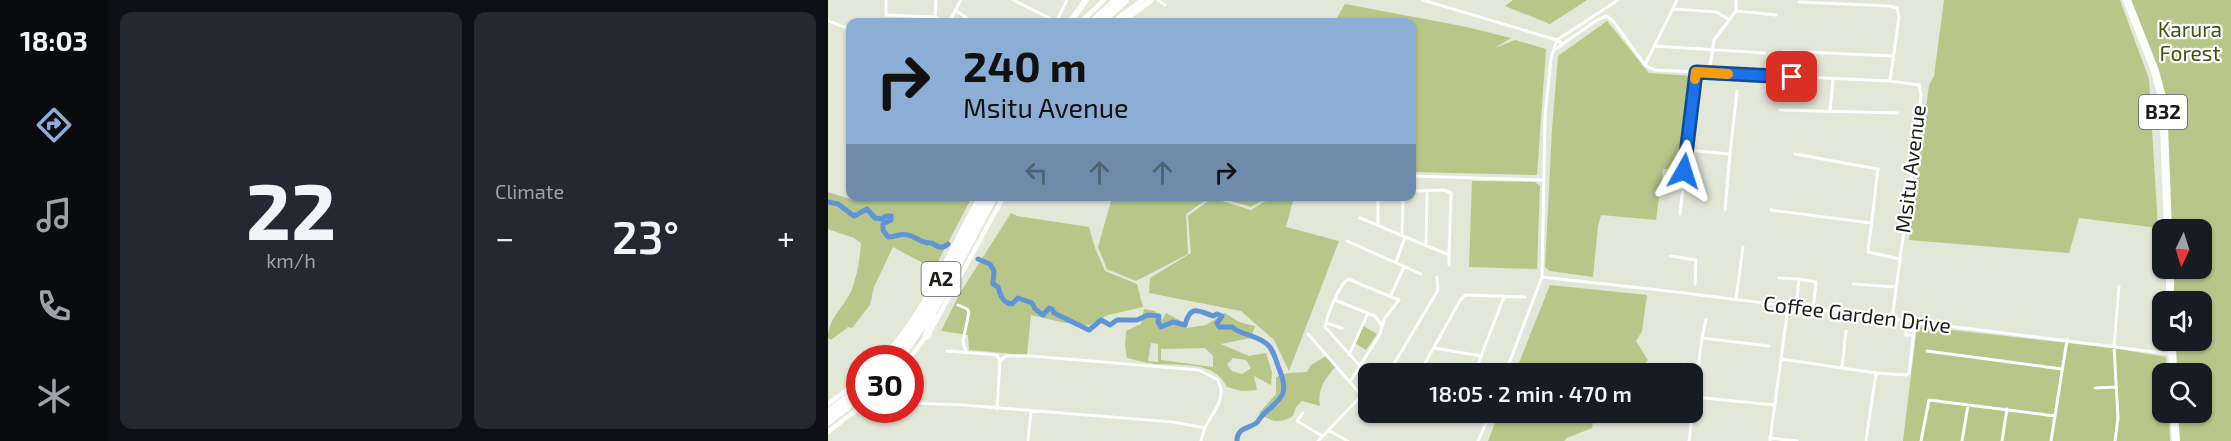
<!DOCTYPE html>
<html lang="en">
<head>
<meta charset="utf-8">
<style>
	:root { --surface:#171b24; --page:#242831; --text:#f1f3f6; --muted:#9ea1a6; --accent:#8daed4 }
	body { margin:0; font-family:"Exo 2",sans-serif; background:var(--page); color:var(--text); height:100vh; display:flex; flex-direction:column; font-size:22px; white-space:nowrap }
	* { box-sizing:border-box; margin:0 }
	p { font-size:20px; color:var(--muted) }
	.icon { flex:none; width:33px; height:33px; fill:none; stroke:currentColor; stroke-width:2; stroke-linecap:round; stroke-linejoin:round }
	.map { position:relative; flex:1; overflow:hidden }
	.drawer { display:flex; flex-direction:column; gap:12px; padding:12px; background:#0d0f14; width:720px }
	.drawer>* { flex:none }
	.banner { position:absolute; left:18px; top:18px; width:570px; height:183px; border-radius:12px; box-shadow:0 2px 4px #0004; background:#8daed4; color:#111; overflow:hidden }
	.needle { width:39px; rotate:184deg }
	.fabs { position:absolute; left:1324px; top:219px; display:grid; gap:12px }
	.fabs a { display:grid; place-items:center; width:60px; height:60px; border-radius:12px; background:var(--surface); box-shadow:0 2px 4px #0004; font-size:30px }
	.speed { position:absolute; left:18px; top:345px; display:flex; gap:12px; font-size:30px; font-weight:700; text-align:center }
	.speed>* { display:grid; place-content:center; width:78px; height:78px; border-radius:50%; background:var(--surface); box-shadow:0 2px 4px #0004; line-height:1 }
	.speed .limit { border:9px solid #d22; background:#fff; color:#111 }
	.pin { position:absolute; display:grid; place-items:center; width:51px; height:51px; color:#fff; margin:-26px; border-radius:12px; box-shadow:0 3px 9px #0006 }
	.me { position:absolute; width:66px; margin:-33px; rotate:6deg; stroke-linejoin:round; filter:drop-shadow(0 0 4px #0008) }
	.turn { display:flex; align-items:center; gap:21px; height:126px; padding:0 18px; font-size:27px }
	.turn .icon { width:78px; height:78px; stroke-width:2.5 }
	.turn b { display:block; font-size:42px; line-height:51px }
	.lanes { display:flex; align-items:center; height:57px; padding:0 18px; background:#0003; justify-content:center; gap:30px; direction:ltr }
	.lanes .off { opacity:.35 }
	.big { font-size:45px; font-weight:600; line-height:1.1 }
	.drawer .tile { flex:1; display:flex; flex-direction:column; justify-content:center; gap:9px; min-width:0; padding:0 21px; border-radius:12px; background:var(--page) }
	.drawer .dial { align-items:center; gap:0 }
	.dial b { font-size:78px; line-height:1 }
	.heat { display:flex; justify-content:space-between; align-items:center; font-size:33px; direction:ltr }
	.drawer .tiles { flex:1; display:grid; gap:12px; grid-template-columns:repeat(2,1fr) }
	.trip { position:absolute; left:530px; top:363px; width:345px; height:60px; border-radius:12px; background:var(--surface); box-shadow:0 2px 4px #0004; font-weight:600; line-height:60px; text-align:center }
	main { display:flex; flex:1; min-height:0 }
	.tab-bar { display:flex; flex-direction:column; width:108px; justify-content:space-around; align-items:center; background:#090b0e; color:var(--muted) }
	.tab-bar .icon { width:42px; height:42px }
	.tab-bar .selected { color:var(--accent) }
	.tab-bar b { font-size:27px; color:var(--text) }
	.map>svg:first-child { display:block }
	.green { fill:#b8c68a; fill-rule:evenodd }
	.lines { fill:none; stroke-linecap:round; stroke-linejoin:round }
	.river { stroke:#5f94d7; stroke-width:5 }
	.street { stroke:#fff; stroke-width:3 }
	.secondary { stroke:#fff; stroke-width:4.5 }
	.primary { stroke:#fff; stroke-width:6 }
	.highway { stroke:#fff; stroke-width:8 }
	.route-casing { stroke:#114b97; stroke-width:15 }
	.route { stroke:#1a73e8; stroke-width:10 }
	.slow { stroke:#f59e0b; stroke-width:10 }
	.labels { text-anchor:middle; stroke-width:4.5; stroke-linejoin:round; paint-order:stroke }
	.shield { fill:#fff; stroke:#60615d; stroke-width:1.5 }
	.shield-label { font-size:20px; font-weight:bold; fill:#1c1d18 }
	.park-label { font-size:21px; fill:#45500e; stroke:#fff }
	.street-label { font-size:21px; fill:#1c1d18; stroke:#fff }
</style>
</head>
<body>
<main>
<nav class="tab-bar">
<b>18:03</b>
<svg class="icon selected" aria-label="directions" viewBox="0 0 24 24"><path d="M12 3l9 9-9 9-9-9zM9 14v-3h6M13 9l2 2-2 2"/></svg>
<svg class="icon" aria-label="music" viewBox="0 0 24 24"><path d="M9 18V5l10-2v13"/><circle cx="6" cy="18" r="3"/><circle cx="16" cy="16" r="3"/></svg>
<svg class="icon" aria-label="phone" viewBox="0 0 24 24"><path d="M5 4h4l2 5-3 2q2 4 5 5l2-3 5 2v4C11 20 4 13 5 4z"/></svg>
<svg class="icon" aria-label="climate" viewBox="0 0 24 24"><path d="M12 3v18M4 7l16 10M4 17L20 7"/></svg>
</nav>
<section class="drawer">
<div class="tiles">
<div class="tile dial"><b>22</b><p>km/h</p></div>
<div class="tile"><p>Climate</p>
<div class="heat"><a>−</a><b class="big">23°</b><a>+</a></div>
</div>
</div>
</section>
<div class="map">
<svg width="1403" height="441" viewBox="0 0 1403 441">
	<rect width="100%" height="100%" fill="#e3e7d7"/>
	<path class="green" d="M685,0H759L722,24L677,6Z
		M1116,0H1292L1321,79L1330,228L1251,218L1241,253L1081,240L1101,85L1106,76Z
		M1301,0H1403V441H1348L1347,413L1374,412V374L1346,373L1345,341L1374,340V302L1343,301L1342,269L1374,268V230L1340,229L1330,77Z
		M517,4L639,27L683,38L667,48L687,40L718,49L709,175L584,172V22H479L481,20L508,19Z
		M779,21L821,73L865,76L854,169H835L828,220L773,215L770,226L765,277L722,271L717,267L724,129L730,56Z
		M644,181L707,182L712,186L709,269L641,267Z
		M0,192L28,201L30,196L144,197L106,269L65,247L46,287L42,305L24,328L20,327L3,340L0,338C0,316 19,306 25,286C30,272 32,257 33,243L26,238L0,229Z
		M301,197H382L358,214L360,254L308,281L279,269L270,247L283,201Z
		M390,197H440L423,207Z
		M444,197H466L458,227L511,241L461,371L446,340L413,311L321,293L322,278L363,253L360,216L384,198L423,210Z
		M183,213L189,216L261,227L267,248L277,271L309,284L315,307L280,315L261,325L237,323L203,315L199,355L141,350L140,335L113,331L132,293Z
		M722,285L819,295L814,331L808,341L820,360L809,373H687Z
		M316,309L327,311L334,320L338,313L353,321L359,328L378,325L397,313L411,322L427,326L423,338L393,344L421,356L438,353L444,372L443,385L426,376L429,390L414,391L399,387C386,360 352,366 327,364C318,363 309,360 299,358L297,346L298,331L313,324ZM323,343L330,344V362L320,361ZM377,348L385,356V367L333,360V349ZM405,358L418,360L423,368L414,374L404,371L399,364Z
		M535,326L549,334L538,350L527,343Z
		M1089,326L1284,348L1338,357L1339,373L1335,374V412L1341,413L1342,441H1075Z
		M498,356L508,366C497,379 489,389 492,406L474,401L468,407L465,416C453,424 443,422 431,413L448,394V377L460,373L479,372L483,365Z
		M671,413V412L773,413L766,415L764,428L739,438L736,441H660Z"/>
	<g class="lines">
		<path class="river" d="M0,202L10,204L26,216L39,209L47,218L54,219L58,216H63V220L55,224V230L60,237C67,237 72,233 80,235C89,237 93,244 104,243C109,247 115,249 120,244
			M150,259L162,264L166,271L165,284L170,287C173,296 174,302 184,304L190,298L204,303L207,309L215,315L221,308L224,309L226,313L261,330L273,320L282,325L289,320H309L320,315L331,316L330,322L333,327L345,322L357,325C362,305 369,310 385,316L389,314L394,316L389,323L391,327H404C414,336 431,335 441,346C447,353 448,362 452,371C463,399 448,400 433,417C430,420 431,422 427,424C419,429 409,428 409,441"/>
		<path class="street" d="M58,0V15L107,17L118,22
			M185,0L229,22
			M330,0L337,5
			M595,0L729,40L735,44
			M971,2L1061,6L1069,8L1071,17L1062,81
			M845,9L889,12L900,19
			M127,10L140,19L141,22
			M908,11L948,15
			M107,16L108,0
			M0,21L22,29
			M121,22L133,0
			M228,22L239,0
			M729,40L790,0
			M827,46L937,53
			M726,50L769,20L779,16L785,21L817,65L827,70L1062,81L1091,85L1093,95L1091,119L1064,319
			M956,51L1065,56
			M817,65L849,0
			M881,73L886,40L908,11V0
			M952,110L1070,113
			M1002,111L1005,79
			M858,150L902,154L897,210
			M902,154L909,91
			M967,154L1050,169L1040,252L1072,259
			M584,176L715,180
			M943,210L1043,223
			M852,214L868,72
			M532,218L621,255L623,193L616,190L585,191
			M550,225V196
			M574,236L575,196
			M519,241L593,274
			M598,246L599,191
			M621,255V265
			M842,256L868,260L867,284
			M568,262L577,237
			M714,277L840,291L1343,354
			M951,278L971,279
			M1025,284L1068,287
			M563,295L576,267
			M908,299L915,247
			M507,300L547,316L554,326
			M130,305L139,309L141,312L135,341L138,352
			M968,308L971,279L988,282L985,310
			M498,323L514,328
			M1078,329V335H1086
			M480,334L540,403
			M874,338L941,346
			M606,348L654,356
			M119,351L169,355L172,361L169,409
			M1099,351L1234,369
			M521,355L540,313
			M953,359L1048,373L1079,375L1081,373L1086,331L1078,329
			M172,361L178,356H203L371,370L390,380C398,397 388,408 380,422C376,428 375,434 373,441
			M856,364L870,366
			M1014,367L1018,331
			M560,374L610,290L609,277
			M591,374L633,299L638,295L697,297
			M646,374L676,297
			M677,374L714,277L717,116L723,58L729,40
			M522,382L552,334L556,319L571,300L520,279C511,285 499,315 497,327L532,366
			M1267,388L1288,387
			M867,397L946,405
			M82,403L136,405L345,422L377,428
			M57,411L60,410
			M581,412L637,419L661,416
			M475,413L469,421L494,436
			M500,430L520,441
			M942,438L969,441
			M200,441L203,411
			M490,441L533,396
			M650,441L663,412
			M861,441L874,338L878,320
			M942,441L960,307
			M1038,441L1048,373
			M1093,441L1101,400L1227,416
			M1134,441L1140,405
			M1174,441L1179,409
			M1223,441L1239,340
			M1287,441L1290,418L1286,346L1291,286"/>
		<path class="secondary" d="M253,22L276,0
			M285,22L314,0
			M104,328L176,196
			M54,358C98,312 121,251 152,196
			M82,358L99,335
			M0,404L32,380
			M0,432L32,407"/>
		<path class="primary" d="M242,22L258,0
			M293,22L323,0"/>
		<path class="highway" d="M1299,0L1327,71L1335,101L1340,230
			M265,22L289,0
			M273,22L297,0
			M1342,268V302
			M99,336L105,316
			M1344,340L1345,374
			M61,358L95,313L159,196
			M71,358L107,308L166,196
			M1346,412L1348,441
			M0,413L32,389
			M0,421L32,397"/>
	</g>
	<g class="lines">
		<g class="route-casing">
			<path id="route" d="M856,171L868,72L964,77"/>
		</g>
		<use href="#route" class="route"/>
		<path class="slow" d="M867,79L868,72L900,74"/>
	</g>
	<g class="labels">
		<g class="shield">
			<rect x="1311" y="95" width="48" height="34" rx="4.5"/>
			<rect x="93.5" y="262" width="39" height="34" rx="4.5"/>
		</g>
		<g class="shield-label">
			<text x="1335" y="119">B32</text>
			<text x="113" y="286">A2</text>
		</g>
		<g class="park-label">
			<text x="1362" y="37">Karura<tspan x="1362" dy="24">Forest</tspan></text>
		</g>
		<g class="street-label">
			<text transform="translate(1083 169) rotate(-83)" y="7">Msitu Avenue</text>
			<text transform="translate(1029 315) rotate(7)" y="7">Coffee Garden Drive</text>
		</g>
	</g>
</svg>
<div class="fabs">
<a><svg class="needle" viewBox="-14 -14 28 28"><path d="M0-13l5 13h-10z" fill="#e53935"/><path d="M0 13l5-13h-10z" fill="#9ea1a6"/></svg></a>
<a><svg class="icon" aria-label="sound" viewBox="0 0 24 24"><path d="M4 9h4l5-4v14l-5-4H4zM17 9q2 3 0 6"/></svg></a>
<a><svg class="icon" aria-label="search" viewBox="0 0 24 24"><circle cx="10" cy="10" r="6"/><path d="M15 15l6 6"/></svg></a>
</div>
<div class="speed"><div class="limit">30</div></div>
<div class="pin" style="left:964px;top:77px;background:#d93025"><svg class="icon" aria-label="arrive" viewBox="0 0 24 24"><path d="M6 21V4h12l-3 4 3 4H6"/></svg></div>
<svg class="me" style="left:856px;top:171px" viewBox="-20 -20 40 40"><path d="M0-17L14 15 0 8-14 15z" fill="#1a73e8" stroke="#fff" stroke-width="4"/></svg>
<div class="trip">18:05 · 2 min · 470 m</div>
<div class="banner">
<div class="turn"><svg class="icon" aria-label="right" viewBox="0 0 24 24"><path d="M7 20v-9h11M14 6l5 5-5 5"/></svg><div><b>240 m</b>Msitu Avenue</div></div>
<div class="lanes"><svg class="icon off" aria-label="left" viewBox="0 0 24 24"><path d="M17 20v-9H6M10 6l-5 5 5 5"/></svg><svg class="icon off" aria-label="ahead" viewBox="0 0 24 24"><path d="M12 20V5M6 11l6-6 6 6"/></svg><svg class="icon off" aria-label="ahead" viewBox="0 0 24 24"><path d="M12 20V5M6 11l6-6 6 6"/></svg><svg class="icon" aria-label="right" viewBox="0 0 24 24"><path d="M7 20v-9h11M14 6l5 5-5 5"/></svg></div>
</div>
</div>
</main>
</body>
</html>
